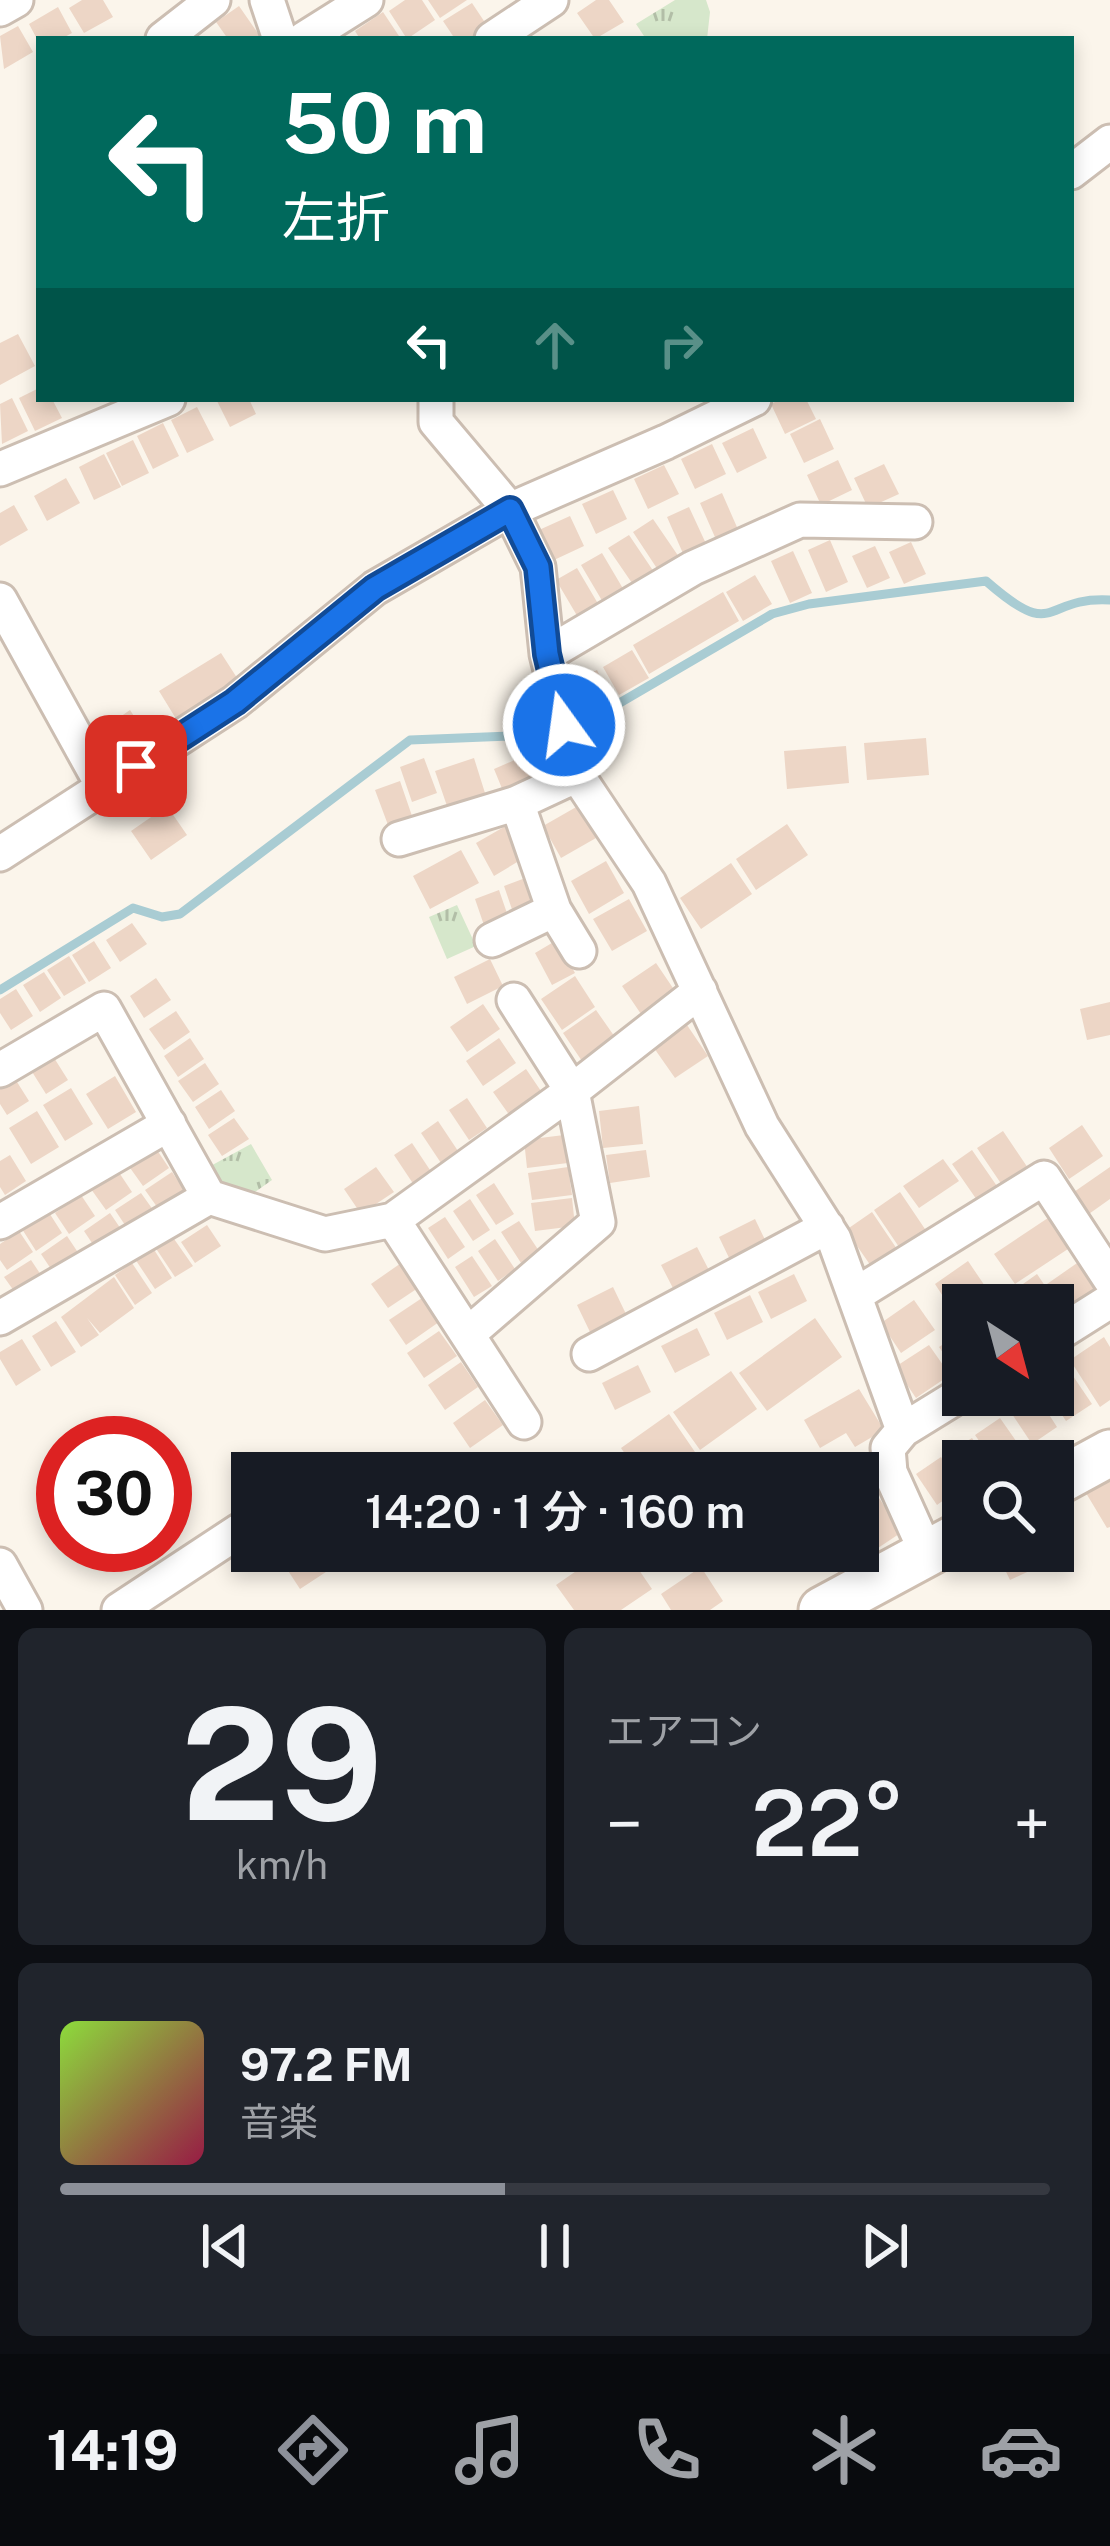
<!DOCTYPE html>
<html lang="ja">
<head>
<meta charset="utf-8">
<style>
	:root { --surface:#171b24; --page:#20242c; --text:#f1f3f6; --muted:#9ea1a6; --line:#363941; --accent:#8c9099 }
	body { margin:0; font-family:"Public Sans","Noto Sans JP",sans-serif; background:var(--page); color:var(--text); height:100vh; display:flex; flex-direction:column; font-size:45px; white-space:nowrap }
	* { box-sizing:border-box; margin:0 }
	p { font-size:39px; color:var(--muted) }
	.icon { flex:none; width:66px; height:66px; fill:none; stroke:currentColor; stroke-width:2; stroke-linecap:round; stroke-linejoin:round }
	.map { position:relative; height:1610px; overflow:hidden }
	.side { display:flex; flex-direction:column; gap:18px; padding:18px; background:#0d0f14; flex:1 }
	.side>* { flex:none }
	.banner { position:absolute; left:36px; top:36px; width:1038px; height:366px; border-radius:0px; box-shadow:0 6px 18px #0003; background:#00695c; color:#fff; overflow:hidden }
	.needle { width:78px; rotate:144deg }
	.controls { position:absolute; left:942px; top:1284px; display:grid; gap:24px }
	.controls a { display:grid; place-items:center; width:132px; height:132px; border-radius:0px; background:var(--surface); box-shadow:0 6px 18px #0003; font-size:60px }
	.speed { position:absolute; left:36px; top:1416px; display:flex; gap:24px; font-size:60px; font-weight:700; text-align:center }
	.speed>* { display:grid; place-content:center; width:156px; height:156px; border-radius:50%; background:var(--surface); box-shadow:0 6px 18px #0003; line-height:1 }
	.speed .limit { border:18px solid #d22; background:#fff; color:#111 }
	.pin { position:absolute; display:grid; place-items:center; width:102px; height:102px; color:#fff; margin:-51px; border-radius:24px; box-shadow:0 6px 18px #0006 }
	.me { position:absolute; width:132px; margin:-66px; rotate:346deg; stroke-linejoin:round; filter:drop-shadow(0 0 9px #0008) }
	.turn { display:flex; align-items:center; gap:42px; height:252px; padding:0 48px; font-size:54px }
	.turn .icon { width:156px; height:156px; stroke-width:2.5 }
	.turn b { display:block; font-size:84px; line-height:102px }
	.lanes { display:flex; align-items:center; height:114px; padding:0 48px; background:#0003; justify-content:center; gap:60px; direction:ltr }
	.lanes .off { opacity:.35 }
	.big { font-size:90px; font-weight:600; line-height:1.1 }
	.side .widget { flex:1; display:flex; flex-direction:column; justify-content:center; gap:18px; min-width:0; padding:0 42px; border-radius:18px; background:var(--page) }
	.side .dial { align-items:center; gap:0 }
	.dial b { font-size:156px; line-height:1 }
	.song { display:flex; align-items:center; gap:36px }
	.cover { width:144px; height:144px; border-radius:18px; background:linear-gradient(135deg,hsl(90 70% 55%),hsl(340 70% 35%)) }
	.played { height:12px; border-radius:6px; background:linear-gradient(90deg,var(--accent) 45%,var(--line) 45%) }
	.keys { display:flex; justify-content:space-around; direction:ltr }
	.heat { display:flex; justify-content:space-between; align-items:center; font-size:66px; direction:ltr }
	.side .tiles { flex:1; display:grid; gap:18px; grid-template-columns:1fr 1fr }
	.widget:last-child { grid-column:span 2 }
	.trip { position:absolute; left:231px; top:1452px; width:648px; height:120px; border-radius:0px; background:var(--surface); box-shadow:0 6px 18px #0003; font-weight:600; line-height:120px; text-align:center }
	.dock { display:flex; height:192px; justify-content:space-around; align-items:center; background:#090b0e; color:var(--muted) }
	.dock .icon { width:84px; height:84px }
	.dock .on { color:var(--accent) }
	.dock b { font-size:54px; color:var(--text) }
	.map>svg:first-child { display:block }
	.park { fill:url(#park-tufts) }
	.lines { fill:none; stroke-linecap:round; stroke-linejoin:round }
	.stream { stroke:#a9ccd3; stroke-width:9 }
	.building { fill:#edd6c6 }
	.street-casing { stroke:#ccbeb2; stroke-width:39 }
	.secondary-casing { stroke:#cebeb0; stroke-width:51 }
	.street { stroke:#fff; stroke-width:33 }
	.secondary { stroke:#fff; stroke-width:45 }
	.route-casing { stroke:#114b97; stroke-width:30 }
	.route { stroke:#1a73e8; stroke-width:21 }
</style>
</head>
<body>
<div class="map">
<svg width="1110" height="1610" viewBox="0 0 1110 1610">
	<defs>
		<pattern id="park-tufts" width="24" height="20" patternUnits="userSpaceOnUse" patternTransform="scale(3)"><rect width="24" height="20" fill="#d6e7cb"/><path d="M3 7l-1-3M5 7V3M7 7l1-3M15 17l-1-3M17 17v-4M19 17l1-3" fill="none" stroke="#b2bea7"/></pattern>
	</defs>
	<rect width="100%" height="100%" fill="#fbf5eb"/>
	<path class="park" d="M675,0H706L710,12L707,39H646L636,24Z
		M457,905L476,946L447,959L429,917Z
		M251,1144L272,1180L245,1199L222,1192L205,1169Z"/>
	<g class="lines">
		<path class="stream" d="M575,729L772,614L809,604L986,581C1058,644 1041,596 1110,600
			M0,990L133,908L162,917L180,914L410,740L559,734"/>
	</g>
	<path class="building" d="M82,0H103L113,17L84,33L69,8Z
		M405,0H422L435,20L407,39L389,11Z
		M428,0H467L440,18Z
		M596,0H609L624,22L595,39L577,13Z
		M472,3L490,30L477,39H455L443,21Z
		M239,6L262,39H228L216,22Z
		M58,7L72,33L61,39H37L29,24Z
		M383,12L401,39H360L355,31Z
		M18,26L33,52L4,69L0,36Z
		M18,334L35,366L0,385V343Z
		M39,388V399H52L62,418L35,431L19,398Z
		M12,398L28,431L2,444L0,404Z
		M216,399H249L256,414L230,427Z
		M781,399H806L816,419L785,434L771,404Z
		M197,407L214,440L187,453L171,420Z
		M820,419L834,449L804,463L790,434Z
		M163,423L179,456L153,469L137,436Z
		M753,428L767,458L737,473L722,443Z
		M133,440L149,473L122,486L106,453Z
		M712,444L726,474L695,489L681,459Z
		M104,454L121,487L94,500L79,467Z
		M838,460L852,490L821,505L807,475Z
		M884,464L899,494L868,508L854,478Z
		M664,465L679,494L648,509L634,479Z
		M66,478L80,503L47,521L34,496Z
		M613,490L627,519L596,534L582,504Z
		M722,493L740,534L718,544L700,503Z
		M14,505L28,530L0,546V513Z
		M689,507L708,548L685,558L667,517Z
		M570,516L584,546L554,560L539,530Z
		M653,519L679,557L658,570L633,532Z
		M629,535L654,572L634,586L608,548Z
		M830,540L848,582L826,592L808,550Z
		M911,542L926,574L904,584L889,552Z
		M875,546L890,578L867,588L852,556Z
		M793,551L812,593L790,603L771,561Z
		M602,553L625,592L604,604L581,565Z
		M577,568L600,607L579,619L556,580Z
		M755,575L772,604L743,621L726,592Z
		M723,592L739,621L649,674L633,645Z
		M632,650L649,678L619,695L603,667Z
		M221,653L241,684L178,722L159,691Z
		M597,670L611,700L580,715L566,685Z
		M130,710L149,739L113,763L94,735Z
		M926,738L929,775L867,780L864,743Z
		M846,746L849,783L787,789L784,751Z
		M540,749L550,772L503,791L494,769Z
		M424,758L437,793L412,802L400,767Z
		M474,758L485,793L447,806L435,771Z
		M400,781L412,816L388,825L375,790Z
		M167,806L187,835L151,860L131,831Z
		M578,806L596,838L561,858L543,826Z
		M511,823L529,855L494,876L476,843Z
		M787,824L808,855L756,890L736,859Z
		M461,850L479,883L430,909L413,876Z
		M606,861L624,893L589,914L571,881Z
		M731,863L752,894L701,929L680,898Z
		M528,877L540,912L516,921L504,886Z
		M499,890L511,925L487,934L475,899Z
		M629,899L647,931L612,951L593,919Z
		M132,923L147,944L120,962L106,940Z
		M557,940L575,973L552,985L535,953Z
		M94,941L111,968L89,982L72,955Z
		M69,956L86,983L64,996L47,970Z
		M490,959L503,986L467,1004L454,977Z
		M656,963L677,994L643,1017L622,986Z
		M44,972L61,998L40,1012L23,985Z
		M575,976L595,1007L562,1030L541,999Z
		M156,978L171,1000L144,1018L130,996Z
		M16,989L33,1016L11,1030L0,1013V999Z
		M1110,1002V1035L1087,1040L1080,1009Z
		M483,1004L500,1029L467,1052L450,1027Z
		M596,1010L617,1040L584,1064L563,1033Z
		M176,1011L190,1032L164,1050L149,1029Z
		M687,1025L708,1056L675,1078L654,1048Z
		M190,1038L204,1059L178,1077L164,1056Z
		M499,1038L516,1063L483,1086L466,1061Z
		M51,1053L68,1080L46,1094L29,1067Z
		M205,1063L219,1084L193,1102L178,1081Z
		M526,1069L543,1094L510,1116L493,1092Z
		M12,1074L29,1101L7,1115L0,1104V1082Z
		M115,1076L136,1112L108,1129L86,1094Z
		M71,1088L93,1124L65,1141L43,1105Z
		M221,1090L235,1111L209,1129L195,1107Z
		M467,1098L487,1128L469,1140L449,1110Z
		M639,1106L643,1144L603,1148L599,1111Z
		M37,1111L59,1147L31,1164L9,1128Z
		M234,1118L249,1139L222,1156L208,1135Z
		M438,1121L458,1151L441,1163L421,1133Z
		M1082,1125L1103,1156L1069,1179L1049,1148Z
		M1003,1131L1030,1171L1004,1188L977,1148Z
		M564,1135L568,1163L527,1168L524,1140Z
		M412,1143L432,1173L414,1185L394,1155Z
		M155,1147L169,1168L143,1186L128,1165Z
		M646,1150L650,1177L610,1183L606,1155Z
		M972,1150L999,1189L979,1203L952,1164Z
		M10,1155L26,1181L5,1195L0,1187V1161Z
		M943,1159L959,1181L919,1208L903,1186Z
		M376,1167L394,1192L361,1214L344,1189Z
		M568,1167L572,1195L532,1200L528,1173Z
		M1110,1167V1199L1086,1216L1071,1194Z
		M118,1171L132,1192L106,1210L91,1189Z
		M172,1172L186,1193L160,1211L145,1190Z
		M494,1183L514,1214L496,1225L476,1195Z
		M900,1192L927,1232L901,1250L874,1210Z
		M141,1193L156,1214L129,1231L115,1210Z
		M81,1195L95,1216L69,1234L55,1213Z
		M572,1198L575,1226L535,1231L531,1203Z
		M470,1199L490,1230L473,1241L453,1211Z
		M48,1211L62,1233L36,1251L22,1229Z
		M872,1212L899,1252L873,1269L846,1230Z
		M110,1213L125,1235L98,1252L84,1231Z
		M1051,1216L1071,1247L1015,1284L994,1254Z
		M445,1217L465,1247L448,1259L428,1228Z
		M755,1219L768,1246L732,1264L719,1237Z
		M519,1221L539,1251L521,1263L501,1232Z
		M207,1225L221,1246L195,1263L181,1242Z
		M19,1231L33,1252L7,1270L0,1260V1244Z
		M67,1236L81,1257L55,1275L41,1254Z
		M172,1236L193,1266L175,1277L155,1247Z
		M495,1239L515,1269L498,1281L478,1251Z
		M697,1247L711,1274L675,1292L661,1265Z
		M153,1248L172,1278L155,1289L135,1259Z
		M472,1256L492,1286L474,1297L455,1267Z
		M31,1260L45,1281L19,1298L4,1277Z
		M404,1261L421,1286L388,1308L371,1284Z
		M968,1261L989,1292L970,1305H963L955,1315L935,1284Z
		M1080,1261L1101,1292L1067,1314L1047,1284Z
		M132,1263L152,1293L135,1305L115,1275Z
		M794,1274L807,1301L771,1319L758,1292Z
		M1037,1274L1058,1305L1053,1308V1305H1022L1013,1291Z
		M114,1277L134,1308L100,1333L87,1318L99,1335L81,1347L61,1317Z
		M613,1287L626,1314L590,1332L577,1305Z
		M750,1295L763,1322L727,1340L714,1313Z
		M422,1298L439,1322L406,1345L389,1320Z
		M914,1300L935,1330L901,1353L881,1323Z
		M815,1318L842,1357L767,1411L739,1373Z
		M56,1321L76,1352L51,1367L32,1336Z
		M697,1328L710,1355L675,1373L661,1346Z
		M439,1331L457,1356L424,1378L407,1353Z
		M963,1331V1382L939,1347Z
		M1104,1337L1110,1347V1400L1100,1407L1070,1360Z
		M22,1339L41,1370L16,1386L0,1359V1352Z
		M929,1345L950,1375L916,1398L895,1367Z
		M461,1362L478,1387L445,1410L428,1385Z
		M638,1365L651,1392L615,1410L602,1383Z
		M731,1371L757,1409L700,1450L673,1412Z
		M1071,1373L1092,1404L1066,1421L1049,1395H1053V1385Z
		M859,1389L884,1430L855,1447L846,1433L820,1448L804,1420Z
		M1037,1396L1057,1427L1032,1444L1012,1414Z
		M485,1400L503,1425L470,1448L453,1423Z
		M669,1414L695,1452L666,1473H638L621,1448Z
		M1000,1418L1021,1448L1002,1461H993L975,1435Z
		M972,1438L988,1461H963V1479L946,1454Z
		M941,1457L962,1487L937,1505L916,1474Z
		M858,1467L902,1532L872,1552L858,1532V1473H849Z
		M1110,1479V1527L1107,1528L1086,1493Z
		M858,1537L869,1554L839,1574L824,1551H858Z
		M287,1551H358L300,1589L279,1557Z
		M605,1551H626L652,1589L621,1610H574L556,1585Z
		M638,1551H683L651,1572Z
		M996,1551H1049L1053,1560L1010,1580Z
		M701,1567L723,1601L710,1610H671L661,1594Z"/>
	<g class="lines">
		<g class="street-casing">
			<path id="street" d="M267,0L280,39
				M0,9L16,0
				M163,39L213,0
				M304,39L366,0
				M492,39L551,0
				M1071,172L1110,142
				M436,399V422L510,510L538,567L547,654L577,775L649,883L762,1126L834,1239L903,1430L888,1448L890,1472L927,1554
				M0,469L168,399
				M0,600L104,788
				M547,654L693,568L800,520L915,522
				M517,803L577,775
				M399,839L517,803L554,910L579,951
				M0,854L235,702L375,588L510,510L666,442L754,399
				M492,940L554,910
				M0,1070L104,1009L209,1197
				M393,1220L524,1422
				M0,1222L169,1124
				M855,1295L1044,1178L1110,1279
				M0,1318L209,1197L325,1234L393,1220L572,1091L700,991
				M468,1334L598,1222L572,1091L514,1000
				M1053,1337L1110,1301
				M589,1354L827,1227
				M903,1430L963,1393
				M0,1565L25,1610
				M119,1610L239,1531"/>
		</g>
		<g class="secondary-casing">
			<path id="secondary" d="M1053,1484L1110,1453
				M822,1610L963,1534"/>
		</g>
		<use href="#street" class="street"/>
		<use href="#secondary" class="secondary"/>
	</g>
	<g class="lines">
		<g class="route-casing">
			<path id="route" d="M136,766L235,702L375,588L510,510L538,567L547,654L564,725"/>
		</g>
		<use href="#route" class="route"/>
	</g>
</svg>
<div class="controls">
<a><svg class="needle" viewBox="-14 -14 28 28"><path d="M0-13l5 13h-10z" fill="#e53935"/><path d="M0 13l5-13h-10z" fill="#9ea1a6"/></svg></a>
<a><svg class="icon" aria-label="search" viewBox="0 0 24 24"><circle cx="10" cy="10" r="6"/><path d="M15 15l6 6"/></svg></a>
</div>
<div class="speed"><div class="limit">30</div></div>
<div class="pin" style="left:136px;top:766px;background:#d93025"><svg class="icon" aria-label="arrive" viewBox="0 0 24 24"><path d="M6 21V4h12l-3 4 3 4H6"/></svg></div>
<svg class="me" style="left:564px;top:725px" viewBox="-20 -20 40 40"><circle r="17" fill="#1a73e8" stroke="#fff" stroke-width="3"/><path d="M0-11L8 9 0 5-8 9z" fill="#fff"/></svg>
<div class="trip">14:20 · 1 分 · 160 m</div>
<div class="banner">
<div class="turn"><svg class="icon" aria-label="left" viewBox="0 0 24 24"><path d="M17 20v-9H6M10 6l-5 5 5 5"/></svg><div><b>50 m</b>左折</div></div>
<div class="lanes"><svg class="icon" aria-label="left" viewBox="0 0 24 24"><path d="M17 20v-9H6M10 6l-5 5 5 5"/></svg><svg class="icon off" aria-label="ahead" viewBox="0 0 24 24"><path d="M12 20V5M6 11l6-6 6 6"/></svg><svg class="icon off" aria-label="right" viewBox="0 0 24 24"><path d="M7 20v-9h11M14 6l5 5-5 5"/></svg></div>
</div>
</div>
<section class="side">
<div class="tiles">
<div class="widget dial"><b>29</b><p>km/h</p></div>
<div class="widget"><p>エアコン</p>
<div class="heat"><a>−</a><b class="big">22°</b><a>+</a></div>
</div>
<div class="widget">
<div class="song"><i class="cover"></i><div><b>97.2 FM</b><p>音楽</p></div></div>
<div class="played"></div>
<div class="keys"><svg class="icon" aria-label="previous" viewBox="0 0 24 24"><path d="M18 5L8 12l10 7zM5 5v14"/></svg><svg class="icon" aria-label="pause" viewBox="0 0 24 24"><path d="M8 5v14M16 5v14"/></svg><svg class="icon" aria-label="next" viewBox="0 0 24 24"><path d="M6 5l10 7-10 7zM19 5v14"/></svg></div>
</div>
</div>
</section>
<nav class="dock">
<b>14:19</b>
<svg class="icon on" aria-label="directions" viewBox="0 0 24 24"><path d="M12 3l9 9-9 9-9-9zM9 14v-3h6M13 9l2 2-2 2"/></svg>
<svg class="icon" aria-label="music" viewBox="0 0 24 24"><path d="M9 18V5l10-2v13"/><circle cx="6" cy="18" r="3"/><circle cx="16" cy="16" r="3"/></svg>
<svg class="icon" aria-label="phone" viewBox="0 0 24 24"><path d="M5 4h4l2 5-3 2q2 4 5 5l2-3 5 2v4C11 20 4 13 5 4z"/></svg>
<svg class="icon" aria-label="climate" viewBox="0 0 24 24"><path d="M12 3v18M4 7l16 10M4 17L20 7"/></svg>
<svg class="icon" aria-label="car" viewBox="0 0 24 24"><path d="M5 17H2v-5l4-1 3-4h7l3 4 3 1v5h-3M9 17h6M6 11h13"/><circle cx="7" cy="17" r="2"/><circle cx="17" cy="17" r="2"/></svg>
</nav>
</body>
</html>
